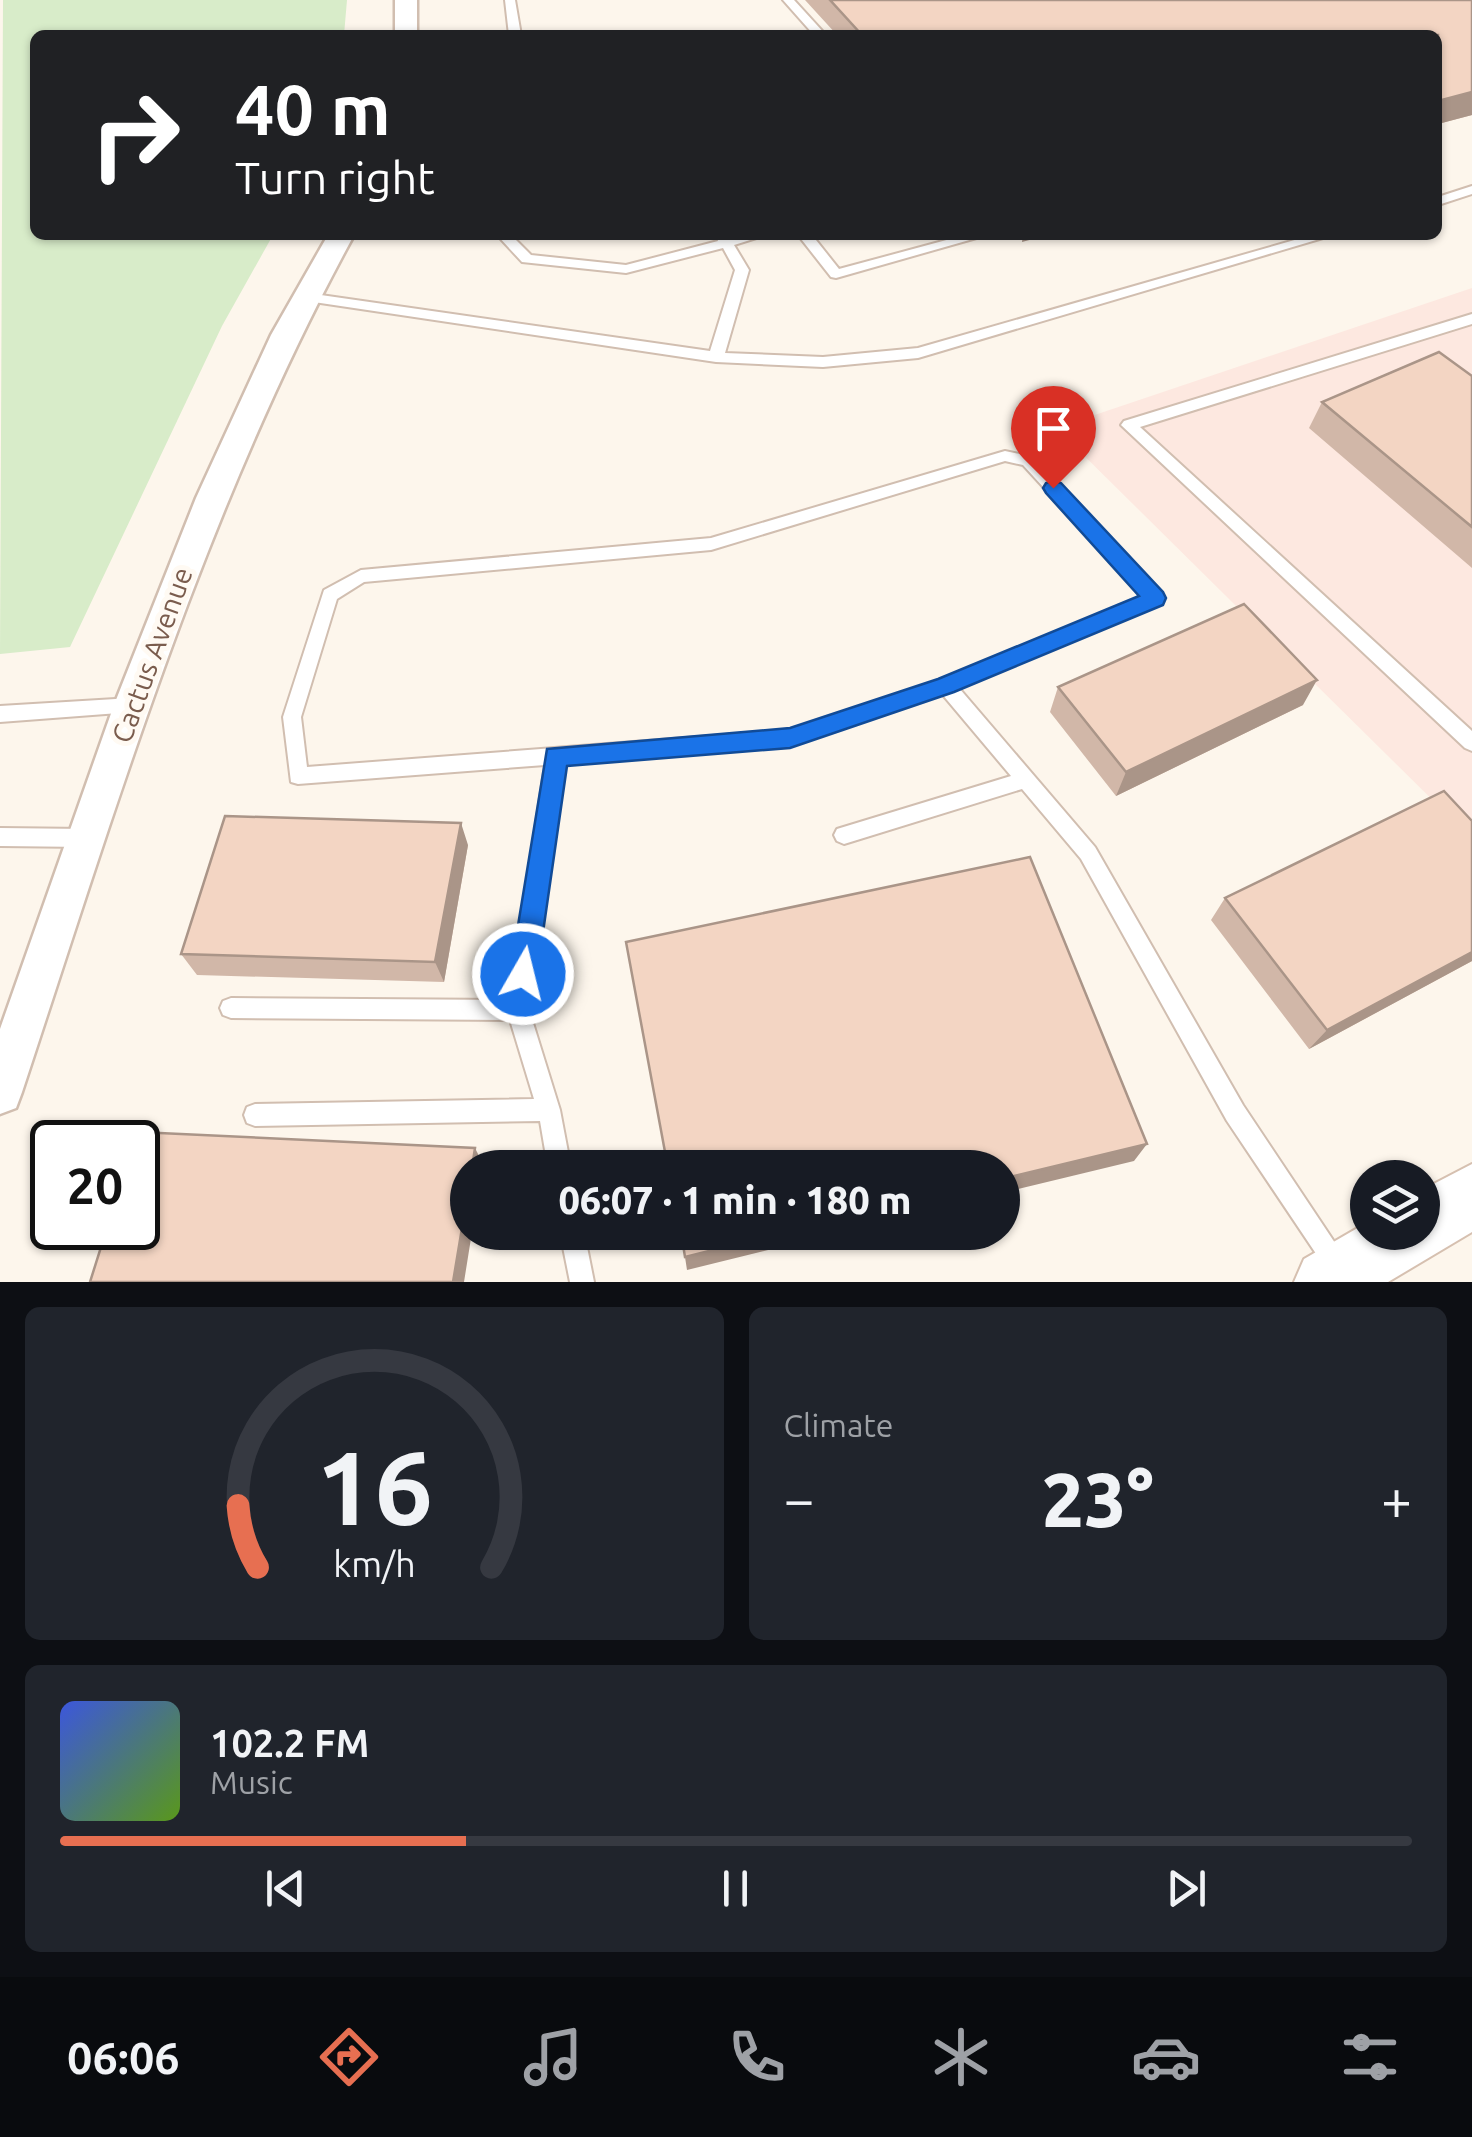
<!DOCTYPE html>
<html lang="en">
<head>
<meta charset="utf-8">
<style>
	:root { --surface:#171b24; --page:#20242c; --text:#f1f3f6; --muted:#9ea1a6; --line:#363941; --accent:#e76f51 }
	body { margin:0; font-family:Ubuntu,sans-serif; background:var(--page); color:var(--text); height:100vh; display:flex; flex-direction:column; font-size:38px; white-space:nowrap }
	* { box-sizing:border-box; margin:0 }
	p { font-size:32px; color:var(--muted) }
	.icon { flex:none; width:55px; height:55px; fill:none; stroke:currentColor; stroke-width:2; stroke-linecap:round; stroke-linejoin:round }
	.map { position:relative; height:1282px; overflow:hidden }
	.sheet { display:flex; flex-direction:column; gap:25px; padding:25px; background:#0d0f14; flex:1 }
	.sheet>* { flex:none }
	.guide { position:absolute; left:30px; top:30px; width:1412px; height:210px; border-radius:15px; box-shadow:0 2px 8px #0004; background:#202124; color:#fff; overflow:hidden }
	.buttons { position:absolute; left:1350px; top:1160px; display:grid; gap:20px }
	.buttons a { display:grid; place-items:center; width:90px; height:90px; border-radius:50%; background:var(--surface); box-shadow:0 2px 8px #0004; font-size:50px }
	.speed { position:absolute; left:30px; top:1120px; display:flex; gap:20px; font-size:50px; font-weight:700; text-align:center }
	.speed>* { display:grid; place-content:center; width:130px; height:130px; border-radius:50%; background:var(--surface); box-shadow:0 2px 8px #0004; line-height:1 }
	.speed .limit { border:5px solid #111; border-radius:15px; background:#fff; color:#111 }
	.pin { position:absolute; display:grid; place-items:center; width:85px; height:85px; color:#fff; margin:-102px -42px; border-radius:50% 50% 50% 0; rotate:-45deg; box-shadow:0 0 10px #0007 }
	.pin .icon { rotate:45deg }
	.me { position:absolute; width:110px; margin:-55px; rotate:8deg; stroke-linejoin:round; filter:drop-shadow(0 0 8px #0008) }
	.turn { display:flex; align-items:center; gap:35px; height:210px; padding:0 40px; font-size:45px }
	.turn .icon { width:130px; height:130px; stroke-width:2.5 }
	.turn b { display:block; font-size:70px; line-height:85px }
	.big { font-size:75px; font-weight:800; line-height:1.1 }
	.sheet .tile { flex:1; display:flex; flex-direction:column; justify-content:center; gap:15px; min-width:0; padding:0 35px; border-radius:15px; background:var(--page) }
	.sheet .dial { align-items:center; gap:0 }
	.dial svg { height:260px; overflow:visible; fill:none; stroke:var(--line); stroke-width:7; stroke-linecap:round; text-anchor:middle }
	.dial text { fill:var(--text); stroke:none }
	.song { display:flex; align-items:center; gap:30px }
	.cover { width:120px; height:120px; border-radius:15px; background:linear-gradient(135deg,hsl(230 70% 55%),hsl(90 70% 35%)) }
	.played { height:10px; border-radius:5px; background:linear-gradient(90deg,var(--accent) 30%,var(--line) 30%) }
	.keys { display:flex; justify-content:space-around; direction:ltr }
	.heat { display:flex; justify-content:space-between; align-items:center; font-size:55px; direction:ltr }
	.sheet .tiles { flex:1; display:grid; gap:25px; grid-template-columns:1fr 1fr }
	.tile:last-child { grid-column:span 2 }
	.trip { position:absolute; left:450px; top:1150px; width:570px; height:100px; border-radius:50px; background:var(--surface); box-shadow:0 2px 8px #0004; font-weight:800; line-height:100px; text-align:center }
	.tab-bar { display:flex; height:160px; justify-content:space-around; align-items:center; background:#090b0e; color:var(--muted) }
	.tab-bar .icon { width:70px; height:70px }
	.tab-bar .active { color:var(--accent) }
	.tab-bar b { font-size:45px; color:var(--text) }
	.map>svg:first-child { display:block }
	.commercial { fill:#fde8e0 }
	.green { fill:#d8ecc9 }
	.lines { fill:none; stroke-linecap:round; stroke-linejoin:round }
	.lane-casing { stroke:#d1beb0; stroke-width:4 }
	.street-casing { stroke:#d1beb0; stroke-width:5 }
	.secondary-casing { stroke:#d6c0b0; stroke-width:4 }
	.lane { fill:#fff; fill-rule:evenodd }
	.street { fill:#fff; fill-rule:evenodd }
	.secondary { fill:#fff; fill-rule:evenodd }
	.wall { fill:#d1b7a8 }
	.shaded-wall { fill:#aa9588 }
	.building { fill:#f3d5c3; stroke:#aa9588; stroke-width:2.5 }
	.route { fill:#1a73e8; stroke:#114b97; stroke-width:2.5 }
	.labels { text-anchor:middle; stroke-width:10; stroke-linejoin:round; paint-order:stroke }
	.street-label { font-size:28px; fill:#7a5c4d; stroke:#fffaf3 }
</style>
</head>
<body>
<div class="map">
<svg width="1472" height="1282" viewBox="0 0 1472 1282">
	<rect width="100%" height="100%" fill="#fdf6ec"/>
	<path class="commercial" d="M1472,288V839L1056,428Z"/>
	<path class="green" d="M3,0H347L344,35H35V235H273L222,326L70,647L0,654Z"/>
	<g class="lines">
		<g class="lane-casing">
			<path id="lane" d="M505,0H515L521,35H509Z
				M783,0H794L826,35H814Z
				M1472,186V194L1438,205V197Z
				M497,235H511L531,255L626,265L718,241L716,235H728L730,238L766,235L734,245L749,270L725,353L823,357L918,348L1312,235H1333L918,358L823,367L716,362L307,301L300,297L307,293L710,351L735,270L723,248L626,273L522,262Z
				M798,235H812L839,269L965,235H987L836,278L831,277Z
				M1472,314V324L1140,427L1472,731V751L1465,748L1121,425L1124,421Z
				M1005,451L1034,457L1164,598L1161,603L959,688L1095,847L1243,1105L1361,1282H1335L1227,1121L1081,859L1022,789L844,844L837,841L834,835L837,829L1011,776L942,694L790,746L564,763L529,1010L560,1110L571,1168H548L540,1121L255,1126L247,1123L244,1115L247,1107L255,1104L534,1099L510,1020L231,1018L223,1015L220,1008L223,1001L231,998L509,1000L545,765L298,784L291,782L283,717L324,590L361,570L711,538ZM1005,461L1023,465L1143,596L940,681L790,730L307,767L301,717L337,599L364,582L711,550Z
				M132,698L138,700L141,705L138,710L132,712L0,722V706Z
				M0,828L86,829L93,832L96,838L93,844L86,847L0,846Z
				M560,1232H584L594,1282H570Z"/>
		</g>
		<g class="street-casing">
			<path id="street" d="M395,0H417V35H395Z
				M328,235H354C206,505 118,801 22,1092L16,1108L0,1114V1029L114,705L196,498L271,335Z"/>
		</g>
		<g class="secondary-casing">
			<path id="secondary" d="M1472,1164V1232L1388,1282H1294L1304,1259L1368,1222V1232H1422V1190Z"/>
		</g>
		<use href="#lane" class="lane"/>
		<use href="#street" class="street"/>
		<use href="#secondary" class="secondary"/>
	</g>
	<path class="wall" d="M805,0H1472V115L1438,124V35H837Z
		M1472,376V568L1309,428L1322,402Z
		M1058,687L1303,705L1116,796L1050,712Z
		M1472,821V961L1309,1049L1211,920L1225,898Z
		M468,845L444,982L197,975L181,954Z"/>
	<path class="shaded-wall" d="M1472,92V115L1438,124V101Z
		M1023,235H1048L1022,242Z
		M1317,680L1303,705L1116,796L1126,772Z
		M461,823L468,845L444,982L435,962Z
		M1472,952V961L1309,1049L1327,1030Z
		M1147,1144L1134,1161L1002,1193V1179Z
		M475,1148L483,1164L482,1168H472Z
		M468,1192V1232H472L464,1282H453Z
		M785,1232H842L687,1270L685,1257Z"/>
	<path class="building" d="M830,0H1472V92L1438,101V35H862Z
		M1439,352L1472,376V527L1322,402Z
		M1244,604L1317,680L1126,772L1058,687Z
		M1444,791L1472,821V952L1327,1030L1225,898Z
		M225,816L461,823L435,962L181,954Z
		M1030,857L1147,1144L1002,1179V1168H668L626,942Z
		M138,1132L475,1148L472,1168H468V1192L453,1282H90L107,1228H138V1142H134Z
		M681,1232H785L685,1257Z"/>
	<path class="route" d="M1053,481L1061,483L1163,592L1166,598L1163,605L954,692L790,748L567,766L537,974L533,983L523,987L514,983L510,974L547,749L790,728L938,679L1139,596L1046,493L1043,488L1046,483Z"/>
	<g class="labels">
		<g class="street-label">
			<text transform="translate(152 655) rotate(-70)" y="10">Cactus Avenue</text>
		</g>
	</g>
</svg>
<div class="buttons">
<a><svg class="icon" aria-label="layers" viewBox="0 0 24 24"><path d="M12 4l9 5-9 5-9-5zM3 14l9 5 9-5"/></svg></a>
</div>
<div class="speed"><div class="limit">20</div></div>
<div class="pin" style="left:1053px;top:488px;background:#d93025"><svg class="icon" aria-label="arrive" viewBox="0 0 24 24"><path d="M6 21V4h12l-3 4 3 4H6"/></svg></div>
<svg class="me" style="left:523px;top:974px" viewBox="-20 -20 40 40"><circle r="17" fill="#1a73e8" stroke="#fff" stroke-width="3"/><path d="M0-11L8 9 0 5-8 9z" fill="#fff"/></svg>
<div class="trip">06:07 · 1 min · 180 m</div>
<div class="guide">
<div class="turn"><svg class="icon" aria-label="right" viewBox="0 0 24 24"><path d="M7 20v-9h11M14 6l5 5-5 5"/></svg><div><b>40 m</b>Turn right</div></div>
</div>
</div>
<section class="sheet">
<div class="tiles">
<div class="tile dial"><svg viewBox="0 0 100 80">
<path d="M14 69A42 42 0 1 1 86 69"/>
<path d="M14 69A42 42 0 0 1 8 50" stroke="#e76f51"/>
<text x="50" y="56" font-size="32" font-weight="700">16</text>
<text x="50" y="72" font-size="11">km/h</text>
</svg></div>
<div class="tile"><p>Climate</p>
<div class="heat"><a>−</a><b class="big">23°</b><a>+</a></div>
</div>
<div class="tile">
<div class="song"><i class="cover"></i><div><b>102.2 FM</b><p>Music</p></div></div>
<div class="played"></div>
<div class="keys"><svg class="icon" aria-label="previous" viewBox="0 0 24 24"><path d="M18 5L8 12l10 7zM5 5v14"/></svg><svg class="icon" aria-label="pause" viewBox="0 0 24 24"><path d="M8 5v14M16 5v14"/></svg><svg class="icon" aria-label="next" viewBox="0 0 24 24"><path d="M6 5l10 7-10 7zM19 5v14"/></svg></div>
</div>
</div>
</section>
<nav class="tab-bar">
<b>06:06</b>
<svg class="icon active" aria-label="directions" viewBox="0 0 24 24"><path d="M12 3l9 9-9 9-9-9zM9 14v-3h6M13 9l2 2-2 2"/></svg>
<svg class="icon" aria-label="music" viewBox="0 0 24 24"><path d="M9 18V5l10-2v13"/><circle cx="6" cy="18" r="3"/><circle cx="16" cy="16" r="3"/></svg>
<svg class="icon" aria-label="phone" viewBox="0 0 24 24"><path d="M5 4h4l2 5-3 2q2 4 5 5l2-3 5 2v4C11 20 4 13 5 4z"/></svg>
<svg class="icon" aria-label="climate" viewBox="0 0 24 24"><path d="M12 3v18M4 7l16 10M4 17L20 7"/></svg>
<svg class="icon" aria-label="car" viewBox="0 0 24 24"><path d="M5 17H2v-5l4-1 3-4h7l3 4 3 1v5h-3M9 17h6M6 11h13"/><circle cx="7" cy="17" r="2"/><circle cx="17" cy="17" r="2"/></svg>
<svg class="icon" aria-label="filters" viewBox="0 0 24 24"><path d="M4 7h16M4 17h16"/><circle cx="9" cy="7" r="2"/><circle cx="15" cy="17" r="2"/></svg>
</nav>
</body>
</html>
